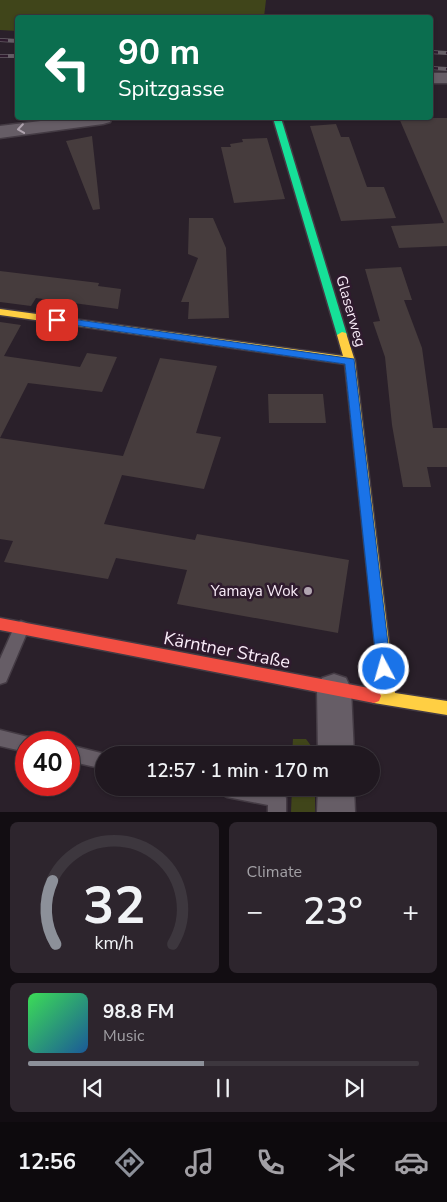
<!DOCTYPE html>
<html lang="en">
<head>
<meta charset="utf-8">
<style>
	:root { --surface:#201820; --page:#2d252d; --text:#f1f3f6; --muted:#a2a0a5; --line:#3d373e; --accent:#8c9099 }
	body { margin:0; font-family:"Nunito Sans",sans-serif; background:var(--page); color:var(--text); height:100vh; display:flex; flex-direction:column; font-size:19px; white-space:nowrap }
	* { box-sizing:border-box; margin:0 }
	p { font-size:16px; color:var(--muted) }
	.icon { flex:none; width:28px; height:28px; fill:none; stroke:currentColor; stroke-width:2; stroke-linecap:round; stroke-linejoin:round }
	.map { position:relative; height:812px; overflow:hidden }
	.details { display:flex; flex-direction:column; gap:10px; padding:10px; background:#120d12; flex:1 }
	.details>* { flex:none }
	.hud { position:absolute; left:15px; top:15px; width:418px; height:105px; border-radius:5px; box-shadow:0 1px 4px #0004,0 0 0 1px var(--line); background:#0b6e4f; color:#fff; overflow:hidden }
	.speed { position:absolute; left:15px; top:731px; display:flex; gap:10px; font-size:25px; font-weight:700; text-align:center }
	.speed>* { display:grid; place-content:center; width:65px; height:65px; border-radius:50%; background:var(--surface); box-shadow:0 1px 4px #0004,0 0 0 1px var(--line); line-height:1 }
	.speed .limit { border:8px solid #d22; background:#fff; color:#111 }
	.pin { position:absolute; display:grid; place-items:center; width:42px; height:42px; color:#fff; margin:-21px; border-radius:10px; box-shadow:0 2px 8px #0006 }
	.me { position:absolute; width:55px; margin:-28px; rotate:354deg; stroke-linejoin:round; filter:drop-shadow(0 0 4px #0008) }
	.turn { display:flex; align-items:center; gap:18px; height:105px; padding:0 20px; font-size:22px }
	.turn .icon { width:65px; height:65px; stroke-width:2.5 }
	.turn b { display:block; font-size:35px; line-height:42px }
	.big { font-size:38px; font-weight:600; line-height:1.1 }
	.details .card { flex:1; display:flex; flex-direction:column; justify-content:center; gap:8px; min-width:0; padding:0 18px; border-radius:8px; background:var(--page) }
	.details .dial { align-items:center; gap:0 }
	.dial svg { height:130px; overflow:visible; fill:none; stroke:var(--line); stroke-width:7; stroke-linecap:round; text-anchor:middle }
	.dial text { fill:var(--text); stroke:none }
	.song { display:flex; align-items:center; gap:15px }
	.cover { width:60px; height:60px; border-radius:8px; background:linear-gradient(135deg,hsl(130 70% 55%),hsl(210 70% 35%)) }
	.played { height:5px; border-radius:2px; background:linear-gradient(90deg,var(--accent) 45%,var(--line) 45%) }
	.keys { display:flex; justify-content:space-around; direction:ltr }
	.heat { display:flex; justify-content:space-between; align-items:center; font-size:28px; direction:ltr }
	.details .tiles { flex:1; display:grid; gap:10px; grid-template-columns:1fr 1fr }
	.card:last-child { grid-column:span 2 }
	.trip { position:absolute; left:95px; top:746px; width:285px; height:50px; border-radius:25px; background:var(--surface); box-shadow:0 1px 4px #0004,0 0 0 1px var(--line); font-weight:600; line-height:50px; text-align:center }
	.tab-bar { display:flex; height:80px; justify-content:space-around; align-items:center; background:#0d0a0d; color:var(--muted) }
	.tab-bar .icon { width:35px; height:35px }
	.tab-bar .selected { color:var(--accent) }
	.tab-bar b { font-size:22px; color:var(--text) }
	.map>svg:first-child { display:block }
	.green { fill:#40451a }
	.building { fill:#463c3d }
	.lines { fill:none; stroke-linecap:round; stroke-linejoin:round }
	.lane-casing { stroke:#443b44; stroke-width:3 }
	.street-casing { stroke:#443b44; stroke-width:3 }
	.fast-casing { stroke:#443b44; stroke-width:3 }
	.slow-casing { stroke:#443b44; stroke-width:3 }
	.jam-casing { stroke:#443b44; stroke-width:3 }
	.lane { fill:#665d66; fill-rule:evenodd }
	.street { fill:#665d66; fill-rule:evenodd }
	.fast { fill:#16e098; fill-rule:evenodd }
	.slow { fill:#ffcf43; fill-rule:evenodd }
	.jam { fill:#f24e42; fill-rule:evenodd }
	.rail-casing { stroke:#665e66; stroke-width:4 }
	.rail { stroke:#2f1b2e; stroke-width:2.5; stroke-dasharray:8; stroke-linecap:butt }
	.oneway { stroke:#b0a4af }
	.route { fill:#1a73e8; stroke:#114b97 }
	.poi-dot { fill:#b1a5b0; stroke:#2f1b2e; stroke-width:2 }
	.labels { text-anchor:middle; stroke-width:5; stroke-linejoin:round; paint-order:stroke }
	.street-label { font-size:15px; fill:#f9ecf8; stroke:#2f1b2e }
	.poi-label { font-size:15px; fill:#f9ecf8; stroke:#2f1b2e; text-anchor:end }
	.near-street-label { font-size:18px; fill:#f9ecf8; stroke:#2f1b2e }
</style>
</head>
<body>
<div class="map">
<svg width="447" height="812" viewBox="0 0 447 812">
	<rect width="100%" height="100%" fill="#2a202a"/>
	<path class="green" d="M0,0H266L264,17L18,18L17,31L0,30Z
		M293,739H306L315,751V755H292Z
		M292,788H315V812H291Z"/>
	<path class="building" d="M399,118H447V246L399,248L391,226L444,223Z
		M336,124L341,137H349L367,187H384L396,218L341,221L310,126Z
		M92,136L100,209L93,210L66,141Z
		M267,138L285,199L234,203L221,147H231L230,144L243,142L242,139Z
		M189,218H213L226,248L229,318L188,319L189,302H181L198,258L188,254Z
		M401,267L412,300H404L422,348L433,428H447V467H427L431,487H403L392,425L385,357L373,322L380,321L365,269Z
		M0,271L99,283L98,286L121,289L118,309L36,298L31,306L0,302Z
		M0,322L21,325L4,356L80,367L87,353L117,357L102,392L28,383L0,438Z
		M160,358L217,366L196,433L221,437L204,489L122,475L104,524L195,540L197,534L349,560L338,633L177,604L187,570L116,558L108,579L4,562L13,541L0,539V438L123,456Z
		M268,394H323L326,423H269Z"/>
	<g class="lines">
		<g class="lane-casing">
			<path id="lane" d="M21,621L26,623L29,628L6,682L0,684V659L16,623Z
				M0,730L32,738L34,742H26V752L0,746Z
				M69,745L109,755H104V769L69,761Z
				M218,788C237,785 265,784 283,792L286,798V812H268V805L227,797L221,794Z"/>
		</g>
		<g class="street-casing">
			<path id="street" d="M430,73H447V83H430Z
				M65,118H112L110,122L103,124L0,138V126Z
				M334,674L346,678L351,689L354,755H318L317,689L322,678Z
				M318,788H354L355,812H317Z"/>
		</g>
		<g class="fast-casing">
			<path id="fast" d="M273,118H281L347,335L346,337L342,338L337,335Z"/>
		</g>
		<g class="slow-casing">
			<path id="slow" d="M0,309L343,356L337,335L342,332L346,333L355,361L395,693L447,701V715L374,703L369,701L367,696L369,691L374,689L380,690L345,364L0,315Z"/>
		</g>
		<g class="jam-casing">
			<path id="jam" d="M0,618L374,689L379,691L381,696L379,701L374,703L0,630Z"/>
		</g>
		<use href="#lane" class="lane"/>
		<use href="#street" class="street"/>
		<use href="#fast" class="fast"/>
		<use href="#slow" class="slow"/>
		<use href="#jam" class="jam"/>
		<g class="rail-casing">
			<path id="rail" d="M0,40L18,41
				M430,52L447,53
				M0,56H18
				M430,68L447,69"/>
		</g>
		<use href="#rail" class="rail"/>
	</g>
	<defs><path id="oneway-chevron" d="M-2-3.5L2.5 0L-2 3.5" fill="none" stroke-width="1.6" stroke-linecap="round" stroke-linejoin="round" transform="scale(1.25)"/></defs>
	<use class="oneway" href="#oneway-chevron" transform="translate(21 129) rotate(172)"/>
	<path class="route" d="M57,317L354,359L391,669L389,674L384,676L379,674L377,669L345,364L53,322L52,320Z"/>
	<circle class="poi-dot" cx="308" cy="591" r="5"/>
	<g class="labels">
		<g class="street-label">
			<text transform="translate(351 311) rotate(74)" y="5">Glaserweg</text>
		</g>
		<g class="poi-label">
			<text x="298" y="596">Yamaya Wok</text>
		</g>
		<g class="near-street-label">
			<text transform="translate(227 650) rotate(11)" y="6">Kärntner Straße</text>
		</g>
	</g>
</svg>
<div class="speed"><div class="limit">40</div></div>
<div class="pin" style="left:57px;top:320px;background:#d93025"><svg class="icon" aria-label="arrive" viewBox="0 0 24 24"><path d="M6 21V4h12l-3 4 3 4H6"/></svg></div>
<svg class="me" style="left:384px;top:669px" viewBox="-20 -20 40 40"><circle r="17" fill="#1a73e8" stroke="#fff" stroke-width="3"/><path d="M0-11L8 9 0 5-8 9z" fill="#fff"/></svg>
<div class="trip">12:57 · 1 min · 170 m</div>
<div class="hud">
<div class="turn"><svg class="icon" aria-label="left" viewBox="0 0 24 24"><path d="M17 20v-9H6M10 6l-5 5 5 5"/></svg><div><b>90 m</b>Spitzgasse</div></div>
</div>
</div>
<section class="details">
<div class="tiles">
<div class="card dial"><svg viewBox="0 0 100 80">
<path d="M14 69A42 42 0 1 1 86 69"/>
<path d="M14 69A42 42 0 0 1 12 30" stroke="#8c9099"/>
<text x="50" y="56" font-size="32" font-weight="700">32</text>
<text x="50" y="72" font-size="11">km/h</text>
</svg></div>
<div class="card"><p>Climate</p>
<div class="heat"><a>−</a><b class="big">23°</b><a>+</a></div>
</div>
<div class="card">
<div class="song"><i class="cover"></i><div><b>98.8 FM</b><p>Music</p></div></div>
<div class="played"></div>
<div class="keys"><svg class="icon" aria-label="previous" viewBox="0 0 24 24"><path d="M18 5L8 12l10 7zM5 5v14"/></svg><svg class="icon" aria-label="pause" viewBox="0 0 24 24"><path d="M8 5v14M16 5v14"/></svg><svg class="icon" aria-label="next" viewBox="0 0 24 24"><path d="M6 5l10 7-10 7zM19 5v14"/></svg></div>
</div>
</div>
</section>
<nav class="tab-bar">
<b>12:56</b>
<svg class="icon selected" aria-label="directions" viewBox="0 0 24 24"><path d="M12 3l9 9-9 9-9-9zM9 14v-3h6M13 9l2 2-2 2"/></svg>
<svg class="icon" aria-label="music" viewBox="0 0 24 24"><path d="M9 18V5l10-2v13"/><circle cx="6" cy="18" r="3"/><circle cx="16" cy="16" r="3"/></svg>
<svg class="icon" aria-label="phone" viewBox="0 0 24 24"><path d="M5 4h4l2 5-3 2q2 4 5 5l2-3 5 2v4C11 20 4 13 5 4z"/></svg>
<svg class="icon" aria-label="climate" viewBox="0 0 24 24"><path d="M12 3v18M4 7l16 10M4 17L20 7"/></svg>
<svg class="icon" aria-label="car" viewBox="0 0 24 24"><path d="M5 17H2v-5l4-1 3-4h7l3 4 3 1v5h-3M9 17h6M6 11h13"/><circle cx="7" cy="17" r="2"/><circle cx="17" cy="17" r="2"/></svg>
</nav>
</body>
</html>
